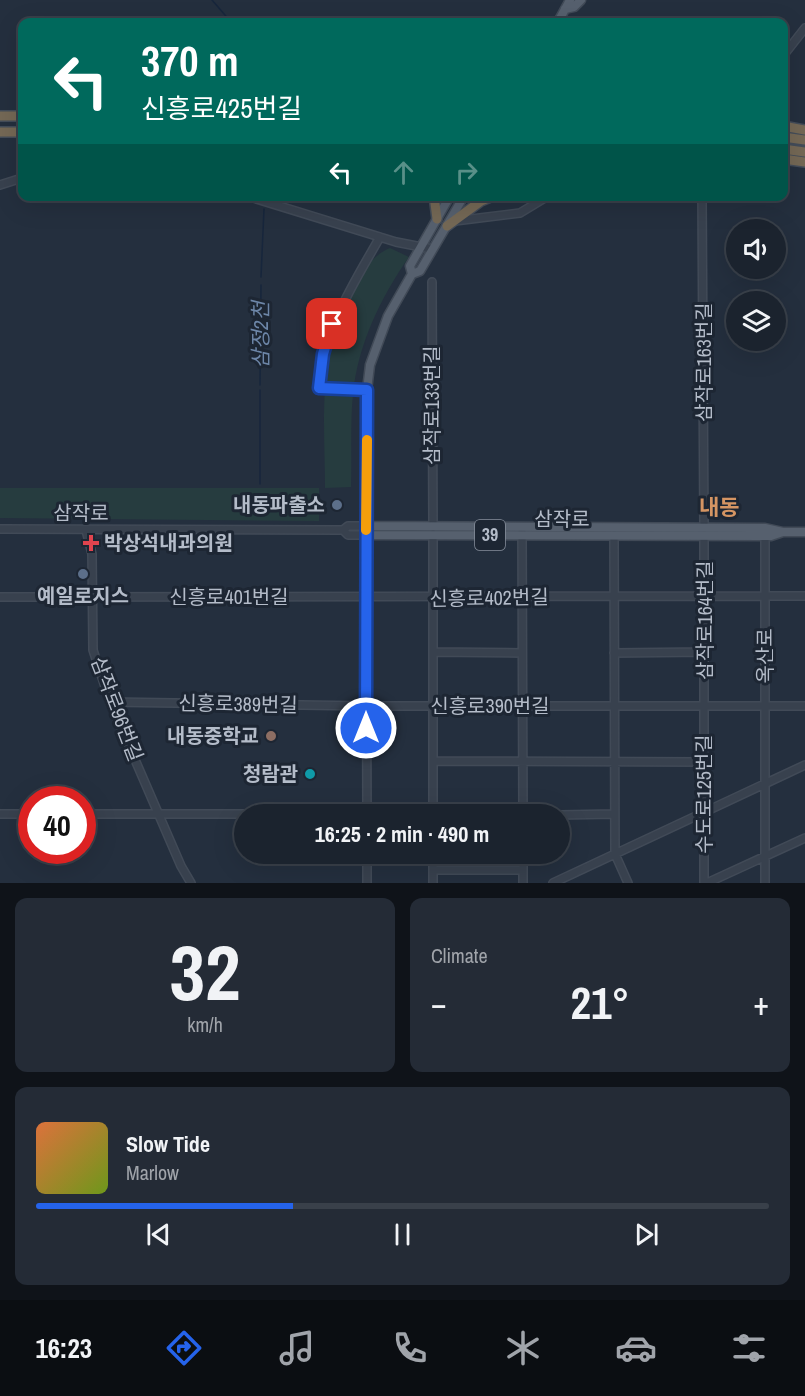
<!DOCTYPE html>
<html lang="en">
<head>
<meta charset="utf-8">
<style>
	:root { --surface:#1b232e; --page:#242b36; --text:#f1f3f6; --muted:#a0a4aa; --line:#39404a; --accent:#2563eb }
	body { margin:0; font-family:"Archivo Narrow","Noto Sans KR",sans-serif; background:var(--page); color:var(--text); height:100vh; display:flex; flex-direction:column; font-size:22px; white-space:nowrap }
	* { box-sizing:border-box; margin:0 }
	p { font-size:20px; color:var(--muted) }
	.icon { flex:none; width:33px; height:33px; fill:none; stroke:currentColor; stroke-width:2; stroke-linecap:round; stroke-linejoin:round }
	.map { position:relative; height:883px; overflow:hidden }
	.panel { display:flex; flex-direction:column; gap:15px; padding:15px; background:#0f1319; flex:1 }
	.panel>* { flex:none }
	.top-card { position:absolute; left:18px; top:18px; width:770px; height:183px; border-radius:12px; box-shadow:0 6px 24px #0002,0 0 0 2px var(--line); background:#00695c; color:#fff; overflow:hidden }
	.controls { position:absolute; left:726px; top:219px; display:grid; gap:12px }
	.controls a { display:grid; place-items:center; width:60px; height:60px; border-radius:50%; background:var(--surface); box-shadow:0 6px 24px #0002,0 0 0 2px var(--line); font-size:30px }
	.speed { position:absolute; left:18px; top:786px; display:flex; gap:12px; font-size:30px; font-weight:700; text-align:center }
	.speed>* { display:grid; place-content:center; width:78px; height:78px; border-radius:50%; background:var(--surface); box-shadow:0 6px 24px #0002,0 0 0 2px var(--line); line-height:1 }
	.speed .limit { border:9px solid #d22; background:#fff; color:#111 }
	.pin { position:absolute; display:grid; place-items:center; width:51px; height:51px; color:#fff; margin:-26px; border-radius:12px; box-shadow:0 3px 9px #0006 }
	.me { position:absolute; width:66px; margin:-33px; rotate:0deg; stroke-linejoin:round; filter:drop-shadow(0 0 4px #0008) }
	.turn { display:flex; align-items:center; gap:21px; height:126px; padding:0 24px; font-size:27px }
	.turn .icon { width:78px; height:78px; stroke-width:2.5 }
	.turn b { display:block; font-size:42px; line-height:51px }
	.lanes { display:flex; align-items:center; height:57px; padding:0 24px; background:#0003; justify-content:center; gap:30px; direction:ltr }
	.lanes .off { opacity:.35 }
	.big { font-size:45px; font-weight:700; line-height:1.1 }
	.panel .card { flex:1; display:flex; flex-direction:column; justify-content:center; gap:9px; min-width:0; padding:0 21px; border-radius:12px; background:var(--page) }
	.panel .dial { align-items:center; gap:0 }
	.dial b { font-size:78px; line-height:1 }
	.song { display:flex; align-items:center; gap:18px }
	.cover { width:72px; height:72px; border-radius:9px; background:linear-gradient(135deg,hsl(20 70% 55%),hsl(80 70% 35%)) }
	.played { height:6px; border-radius:3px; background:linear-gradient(90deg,var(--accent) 35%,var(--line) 35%) }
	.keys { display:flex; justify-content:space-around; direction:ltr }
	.heat { display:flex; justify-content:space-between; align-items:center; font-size:33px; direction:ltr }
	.panel .tiles { flex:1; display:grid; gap:15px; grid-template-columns:1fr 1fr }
	.card:last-child { grid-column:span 2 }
	.trip { position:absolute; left:234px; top:804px; width:336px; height:60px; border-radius:30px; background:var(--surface); box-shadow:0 6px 24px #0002,0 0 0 2px var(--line); font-weight:700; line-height:60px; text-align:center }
	.tab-bar { display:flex; height:96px; justify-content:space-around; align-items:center; background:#0b0e12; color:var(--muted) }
	.tab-bar .icon { width:42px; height:42px }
	.tab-bar .active { color:var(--accent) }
	.tab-bar b { font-size:27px; color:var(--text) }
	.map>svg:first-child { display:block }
	.green { fill:#263c3f }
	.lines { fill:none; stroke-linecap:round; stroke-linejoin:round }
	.stream { stroke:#17263c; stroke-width:1.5 }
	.minor-casing { stroke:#414a57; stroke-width:10 }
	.major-casing { stroke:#414a57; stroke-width:11 }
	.highway-casing { stroke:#434c59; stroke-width:12 }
	.minor { stroke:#38414e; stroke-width:7 }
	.major { stroke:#56606e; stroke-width:8 }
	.highway { stroke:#746855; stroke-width:9 }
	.route-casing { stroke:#184099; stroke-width:15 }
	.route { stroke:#2563eb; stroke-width:10 }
	.slow { stroke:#f59e0b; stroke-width:10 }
	.service-dot { fill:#5c6f8a; stroke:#1d2633; stroke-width:2 }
	.health-dot { fill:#e0444e; stroke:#1d2633; stroke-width:2 }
	.education-dot { fill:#8d6e63; stroke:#1d2633; stroke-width:2 }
	.culture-dot { fill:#0f9aa8; stroke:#1d2633; stroke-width:2 }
	.labels { text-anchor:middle; stroke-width:6; stroke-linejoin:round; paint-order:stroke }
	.shield { fill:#1d2633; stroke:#878f9c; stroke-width:1.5 }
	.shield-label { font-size:18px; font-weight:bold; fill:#b4bcc9 }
	.street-label { font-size:20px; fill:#b4bcc9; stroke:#1d2633 }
	.poi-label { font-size:20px; font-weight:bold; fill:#b4bcc9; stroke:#1d2633; text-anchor:end }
	.water-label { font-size:21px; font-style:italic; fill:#6d86a8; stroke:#1d2633 }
	.quarter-label { font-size:22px; font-weight:bold; fill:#d59563; stroke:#1d2633 }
</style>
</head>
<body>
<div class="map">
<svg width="805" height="883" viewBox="0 0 805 883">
	<rect width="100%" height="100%" fill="#242f3e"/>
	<path class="green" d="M390,248L409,257C381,297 358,344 353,394C350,424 352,456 351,487L325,488C325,446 321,399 329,358C336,323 355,262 390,248Z
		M0,488H319V521L0,518Z"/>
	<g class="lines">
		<path class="stream" d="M212,0L231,22
			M261,277L264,209
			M260,385L261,285
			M260,484V390"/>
		<g class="minor-casing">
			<path id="minor" d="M783,56L805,28
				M0,185L22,178
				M247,196L396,242L432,249
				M702,196L704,528
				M455,221L520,213L548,196
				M432,282L433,527
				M367,390L319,389C324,328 351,288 380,237
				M0,529L343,530L348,535H366L367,814
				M86,530L92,554L93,650L110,702L181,866L191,883
				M343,530L348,526H366
				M522,532L523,814
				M433,535V814
				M614,535L615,854L628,883
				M0,597L805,596
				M433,652L522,653
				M614,653L705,652
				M110,702L366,706H805
				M433,761L704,762
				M0,814H32
				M82,814H361
				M560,815L614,814
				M367,854V883
				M433,854V883
				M523,854V883
				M433,870H523
				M553,883L805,765
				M704,883V535
				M707,883L805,838
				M765,883V532"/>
		</g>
		<g class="major-casing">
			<path id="major" d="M565,9L574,7L581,0
				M558,22L570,0
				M464,196L420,271L412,274L388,316L370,365L367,390L366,535L771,536L783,532
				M412,274L410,266L450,196
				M366,526L765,528L783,532H805"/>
		</g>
		<g class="highway-casing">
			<path id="highway" d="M558,22V21
				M0,116H22
				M783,126L805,130
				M0,132H22
				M783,137L805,140
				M783,149L805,152
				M783,159L805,162
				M434,196L437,219
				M447,226L481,201L493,196"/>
		</g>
		<use href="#minor" class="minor"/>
		<use href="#major" class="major"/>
		<use href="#highway" class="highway"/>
	</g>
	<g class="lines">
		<g class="route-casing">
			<path id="route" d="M332,324L323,354L319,388L367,390L366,728"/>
		</g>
		<use href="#route" class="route"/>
		<path class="slow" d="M366,530L367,440"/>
	</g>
	<g class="service-dot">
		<circle cx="337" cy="505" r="6"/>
		<circle cx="83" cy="574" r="6"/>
	</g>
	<path class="health-dot" d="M88 534h6v6h6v6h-6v6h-6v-6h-6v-6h6z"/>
	<circle class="education-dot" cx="271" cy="736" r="6"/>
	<circle class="culture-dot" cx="310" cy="774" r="6"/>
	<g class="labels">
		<rect class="shield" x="475" y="520" width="30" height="30" rx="4.5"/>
		<g class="shield-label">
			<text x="490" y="541">39</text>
		</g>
		<g class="street-label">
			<text transform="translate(704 362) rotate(-90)" y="7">삼작로163번길</text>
			<text transform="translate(432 405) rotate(-90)" y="7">삼작로133번길</text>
			<text x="81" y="520">삼작로</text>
			<text x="562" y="526">삼작로</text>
			<text x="229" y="604">신흥로401번길</text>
			<text transform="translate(489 598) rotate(-1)" y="7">신흥로402번길</text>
			<text transform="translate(705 620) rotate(-90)" y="7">삼작로164번길</text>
			<text transform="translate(765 656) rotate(-90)" y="7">옥산로</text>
			<text transform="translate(238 704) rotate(1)" y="7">신흥로389번길</text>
			<text x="490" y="713">신흥로390번길</text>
			<text transform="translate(117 709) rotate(69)" y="7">삼작로96번길</text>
			<text transform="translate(704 794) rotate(-90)" y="7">수도로125번길</text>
		</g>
		<g class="poi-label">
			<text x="325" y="512">내동파출소</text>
			<text x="104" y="550" text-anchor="start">박상석내과의원</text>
			<text x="83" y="603" text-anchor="middle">예일로지스</text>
			<text x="259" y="743">내동중학교</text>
			<text x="298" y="781">청람관</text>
		</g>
		<g class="water-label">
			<text transform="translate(261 335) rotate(-90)" y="7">삼정2천</text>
		</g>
		<g class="quarter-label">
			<text x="719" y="515">내동</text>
		</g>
	</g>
</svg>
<div class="controls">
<a><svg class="icon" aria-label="sound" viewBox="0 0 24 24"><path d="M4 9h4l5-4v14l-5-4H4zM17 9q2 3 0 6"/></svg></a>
<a><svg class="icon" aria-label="layers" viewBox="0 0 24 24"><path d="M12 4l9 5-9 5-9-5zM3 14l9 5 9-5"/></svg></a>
</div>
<div class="speed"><div class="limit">40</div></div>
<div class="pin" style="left:332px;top:324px;background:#d93025"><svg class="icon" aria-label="arrive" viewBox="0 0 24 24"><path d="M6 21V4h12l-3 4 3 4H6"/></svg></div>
<svg class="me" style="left:366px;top:728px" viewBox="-20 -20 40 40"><circle r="17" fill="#2563eb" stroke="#fff" stroke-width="3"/><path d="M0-11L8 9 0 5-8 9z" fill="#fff"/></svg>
<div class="trip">16:25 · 2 min · 490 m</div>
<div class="top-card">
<div class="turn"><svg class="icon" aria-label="left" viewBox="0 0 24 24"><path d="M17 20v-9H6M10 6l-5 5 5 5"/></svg><div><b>370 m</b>신흥로425번길</div></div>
<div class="lanes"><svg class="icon" aria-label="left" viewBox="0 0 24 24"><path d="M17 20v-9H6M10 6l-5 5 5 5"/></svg><svg class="icon off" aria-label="ahead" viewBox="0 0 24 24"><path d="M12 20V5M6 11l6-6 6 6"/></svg><svg class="icon off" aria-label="right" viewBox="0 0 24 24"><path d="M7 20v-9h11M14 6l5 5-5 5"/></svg></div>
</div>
</div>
<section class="panel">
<div class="tiles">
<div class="card dial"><b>32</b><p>km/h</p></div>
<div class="card"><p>Climate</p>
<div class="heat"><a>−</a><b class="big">21°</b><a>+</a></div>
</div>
<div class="card">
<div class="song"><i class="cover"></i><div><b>Slow Tide</b><p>Marlow</p></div></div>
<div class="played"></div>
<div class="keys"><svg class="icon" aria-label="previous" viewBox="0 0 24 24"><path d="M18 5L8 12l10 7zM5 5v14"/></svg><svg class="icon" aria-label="pause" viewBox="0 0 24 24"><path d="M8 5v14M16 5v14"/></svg><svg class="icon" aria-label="next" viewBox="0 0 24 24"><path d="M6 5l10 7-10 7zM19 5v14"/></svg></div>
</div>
</div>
</section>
<nav class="tab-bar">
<b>16:23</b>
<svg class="icon active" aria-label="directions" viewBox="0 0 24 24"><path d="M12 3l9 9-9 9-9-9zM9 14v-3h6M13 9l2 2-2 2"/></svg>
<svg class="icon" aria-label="music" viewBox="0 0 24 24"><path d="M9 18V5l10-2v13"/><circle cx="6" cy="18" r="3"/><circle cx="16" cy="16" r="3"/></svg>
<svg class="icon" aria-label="phone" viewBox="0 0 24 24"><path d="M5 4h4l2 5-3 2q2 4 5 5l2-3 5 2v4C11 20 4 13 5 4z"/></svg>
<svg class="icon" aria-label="climate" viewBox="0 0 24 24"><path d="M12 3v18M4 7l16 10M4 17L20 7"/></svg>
<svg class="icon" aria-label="car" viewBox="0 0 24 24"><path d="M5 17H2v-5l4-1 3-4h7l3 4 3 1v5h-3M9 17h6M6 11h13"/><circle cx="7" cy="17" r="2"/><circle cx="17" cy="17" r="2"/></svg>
<svg class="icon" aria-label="filters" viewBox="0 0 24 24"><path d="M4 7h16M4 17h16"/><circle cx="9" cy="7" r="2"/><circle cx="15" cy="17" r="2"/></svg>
</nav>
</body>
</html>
